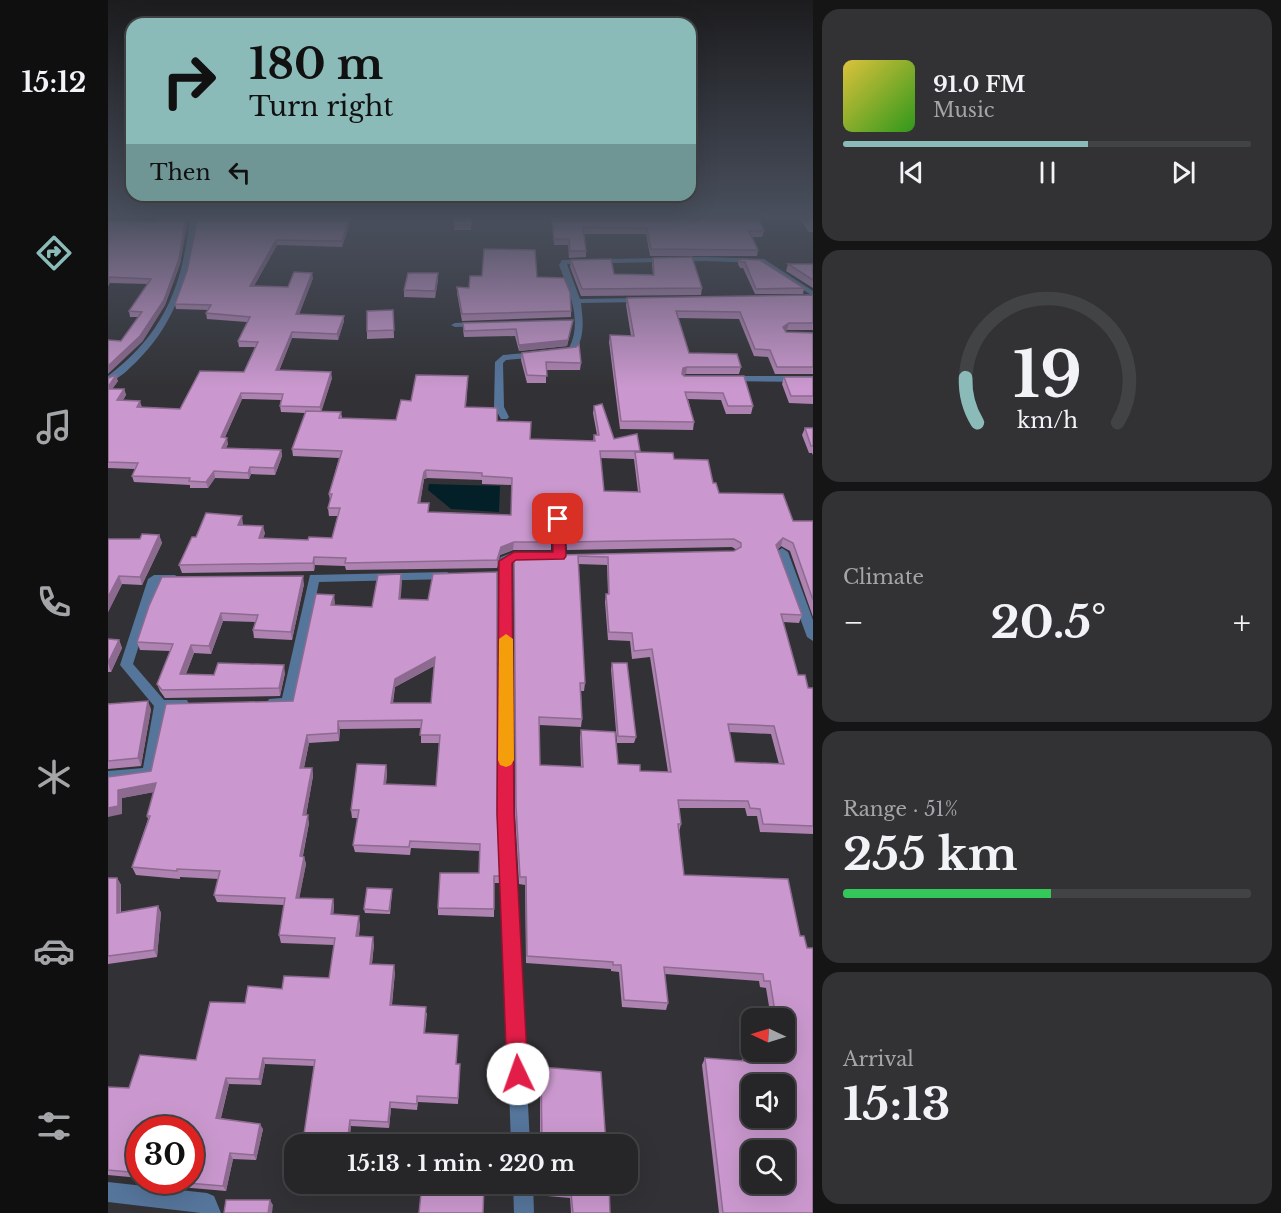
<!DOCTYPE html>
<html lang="en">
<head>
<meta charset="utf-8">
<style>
	:root { --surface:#262628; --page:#323234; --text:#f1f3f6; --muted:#a4a5a8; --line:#424345; --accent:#8bbbb9 }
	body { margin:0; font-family:"Libre Baskerville",serif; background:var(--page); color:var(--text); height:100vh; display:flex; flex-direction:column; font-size:22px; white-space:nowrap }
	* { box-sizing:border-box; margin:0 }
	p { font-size:20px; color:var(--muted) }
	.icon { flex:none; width:33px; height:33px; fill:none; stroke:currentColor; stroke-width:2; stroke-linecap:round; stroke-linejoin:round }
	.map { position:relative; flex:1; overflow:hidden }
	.side { display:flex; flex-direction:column; gap:9px; padding:9px; background:#151516; width:468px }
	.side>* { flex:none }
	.top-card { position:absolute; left:18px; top:18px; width:570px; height:183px; border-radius:18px; box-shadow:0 6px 24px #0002,0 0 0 2px var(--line); background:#8bbbb9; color:#111; overflow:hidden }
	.needle { width:39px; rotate:274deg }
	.controls { position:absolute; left:633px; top:1008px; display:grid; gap:12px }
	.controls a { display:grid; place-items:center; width:54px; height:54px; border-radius:12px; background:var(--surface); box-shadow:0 6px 24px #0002,0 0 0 2px var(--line); font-size:30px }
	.speed { position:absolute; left:18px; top:1116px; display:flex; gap:12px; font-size:30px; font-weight:700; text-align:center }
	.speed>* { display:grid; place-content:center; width:78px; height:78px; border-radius:50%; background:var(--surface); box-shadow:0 6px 24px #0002,0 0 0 2px var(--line); line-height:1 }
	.speed .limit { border:9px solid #d22; background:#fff; color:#111 }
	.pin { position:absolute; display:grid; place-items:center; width:51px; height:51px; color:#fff; margin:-26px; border-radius:12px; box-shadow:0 3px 9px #0006 }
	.me { position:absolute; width:66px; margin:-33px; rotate:357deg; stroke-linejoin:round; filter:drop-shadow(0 0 4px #0008) }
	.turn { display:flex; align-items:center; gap:21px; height:126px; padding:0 24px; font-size:27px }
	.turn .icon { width:78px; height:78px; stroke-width:2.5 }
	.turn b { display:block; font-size:42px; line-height:51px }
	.then { display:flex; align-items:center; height:57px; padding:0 24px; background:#0003; gap:12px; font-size:22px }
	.big { font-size:45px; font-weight:700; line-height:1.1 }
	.side .tile { flex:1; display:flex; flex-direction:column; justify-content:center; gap:9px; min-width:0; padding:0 21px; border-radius:18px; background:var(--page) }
	.side .dial { align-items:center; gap:0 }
	.dial svg { height:156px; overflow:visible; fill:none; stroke:var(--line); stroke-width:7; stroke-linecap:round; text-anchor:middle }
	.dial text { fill:var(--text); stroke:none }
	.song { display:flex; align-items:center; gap:18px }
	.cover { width:72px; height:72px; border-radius:9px; background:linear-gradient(135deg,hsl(50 70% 55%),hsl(110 70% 35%)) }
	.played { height:6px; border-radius:3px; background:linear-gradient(90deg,var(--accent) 60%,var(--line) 60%) }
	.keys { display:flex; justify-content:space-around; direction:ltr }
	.heat { display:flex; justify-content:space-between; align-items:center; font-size:33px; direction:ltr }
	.charge { height:9px; border-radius:4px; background:linear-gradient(90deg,#34c759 51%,var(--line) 0) }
	.trip { position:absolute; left:176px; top:1134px; width:354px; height:60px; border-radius:18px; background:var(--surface); box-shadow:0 6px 24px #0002,0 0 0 2px var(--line); font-weight:700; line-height:60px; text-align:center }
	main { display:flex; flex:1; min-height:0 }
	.dock { display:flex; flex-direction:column; width:108px; justify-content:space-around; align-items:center; background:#0f0f10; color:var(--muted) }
	.dock .icon { width:42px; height:42px }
	.dock .current { color:var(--accent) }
	.dock b { font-size:27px; color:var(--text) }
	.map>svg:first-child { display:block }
	.water { fill:#032028 }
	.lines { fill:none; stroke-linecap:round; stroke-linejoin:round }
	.street { fill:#56759b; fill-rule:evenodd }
	.wall { fill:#ae83b1; fill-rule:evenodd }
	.shaded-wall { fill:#8d6a90 }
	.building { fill:#ca98ce; stroke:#8d6a90; stroke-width:1.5; fill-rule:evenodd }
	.route { fill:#e11d48; stroke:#92132f; stroke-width:1.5 }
	.slow { fill:#f59e0b }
</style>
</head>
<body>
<main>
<nav class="dock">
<b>15:12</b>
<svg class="icon current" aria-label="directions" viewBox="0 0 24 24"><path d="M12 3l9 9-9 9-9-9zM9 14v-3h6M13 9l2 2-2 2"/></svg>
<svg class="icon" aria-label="music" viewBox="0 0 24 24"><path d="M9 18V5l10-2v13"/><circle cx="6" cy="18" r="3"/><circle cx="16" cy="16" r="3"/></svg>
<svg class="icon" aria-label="phone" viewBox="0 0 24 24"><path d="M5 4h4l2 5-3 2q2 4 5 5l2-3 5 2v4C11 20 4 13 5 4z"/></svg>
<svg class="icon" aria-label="climate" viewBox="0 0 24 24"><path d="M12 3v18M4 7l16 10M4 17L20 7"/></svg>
<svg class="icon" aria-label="car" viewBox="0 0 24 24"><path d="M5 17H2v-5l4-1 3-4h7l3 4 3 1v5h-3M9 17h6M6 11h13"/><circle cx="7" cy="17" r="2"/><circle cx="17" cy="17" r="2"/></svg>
<svg class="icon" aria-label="filters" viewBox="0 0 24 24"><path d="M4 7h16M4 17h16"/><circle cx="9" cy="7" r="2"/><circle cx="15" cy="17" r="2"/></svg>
</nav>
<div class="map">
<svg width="705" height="1213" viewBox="0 0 705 1213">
	<rect width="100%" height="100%" fill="#323236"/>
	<path class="water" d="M321,484L392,486L391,512L343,509L320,490Z"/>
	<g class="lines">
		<path class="street" d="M82,217H88C83,272 69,321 30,360C21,369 11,379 0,383V376C56,334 75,285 82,217Z
			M597,257L656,259L705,291V296L651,263L597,261L459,264L472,299L533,298L537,300L533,302L473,303C475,321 477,336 467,352L452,355L448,352L461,348C475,321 461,291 451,265L454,260Z
			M371,322H374V326L347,327L343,325L347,323Z
			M429,352L433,355L432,357L398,360L395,363L396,407L401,417L399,419H393L386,407L387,362L395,355Z
			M621,376H705V382L618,381V377Z
			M450,516L455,519L457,556L451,560L445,556V519Z
			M674,548L680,552L705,620V641L699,637L668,552Z
			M406,552H422L428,556C422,563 411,558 403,562L405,814L422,1144H403L391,814V560L393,557Z
			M339,572L345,576L343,579L211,582L187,703L185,707H161L159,703L161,699L174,698L202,575Z
			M46,575H67L73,579L67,583H51L25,664L56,700H79L81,704L79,708L59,710L46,777L0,783V771L35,768L46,706L12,665L40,579Z
			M0,1182L99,1193L106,1196L113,1213H93L0,1202Z
			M405,1184H425L426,1213H406Z"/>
	</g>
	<path class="wall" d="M76,217H79L80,218L72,264L57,305L34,342L13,341L30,317H22L21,311L40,284L2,283L0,286V220L49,222L74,219Z
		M89,217H244L234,247L169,245L146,286L180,287L205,278L191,314L236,321L230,340L184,338L171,371L224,378L213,411L233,412L234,418L288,420L303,401L360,376L358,407L389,421L422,439L485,441L486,435H489L485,413L486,406L506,439L532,452L566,459L605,483L611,493L685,521H705V617L682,551L673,546L670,549L694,615L691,623L675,622L690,675L700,688H705V834L652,832L649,816H639L637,808H571L573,824L571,832L576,875L680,879L705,1213H611L594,1065L597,1058L633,1061L636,1056L669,1058L668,1052H676V1018H663L658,988L652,987L651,981L557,974L560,1003L558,1010L514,1007L511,972L503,971V969L418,963L417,885L411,884L407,814L406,556L626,551L629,550L624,547L459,550L457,519L451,514L443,519V550H405L392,555L389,568L238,570L237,566L207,565L206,571L74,573L71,565L88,537L135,524V525L157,533L155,538L200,540L224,538L230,516H221L220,508L222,501L221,494L231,458L185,456L184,449L197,413L173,412L172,406L173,400L134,399L117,437L120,444L118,448L173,450L174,456L167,475L143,474L141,479L107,478L100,488H82V485L26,482L24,476L27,469L0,468V378L10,381L4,389H16L18,395L15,400L34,407L72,409L136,372L147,347H131L130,341L139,322L99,319L98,313L100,310L68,309L67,304L79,271L87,232ZM492,458L526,459L530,492L496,491ZM319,478L374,480V484L404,485L403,515L321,512L312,503L316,479ZM470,564L499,565L500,594H498L497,602L500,640L522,641L524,659L542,657L560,772L532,771L510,764L473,730L472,738L473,767L432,765V725L473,727L474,719L473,691H476L477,683ZM621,732L663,734L671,764L627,762Z
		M347,217H364L363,230H346Z
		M443,217H650L656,231L654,237H644L650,250L649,256H542L538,234H476L478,251V257L461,258L460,245H446Z
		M691,217H705V232H701Z
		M545,258L594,288L593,295L473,296L462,267L463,260L506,274L545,275L544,265Z
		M631,259L696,288L695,294H647L635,268H632L630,264Z
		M680,264H705V288L678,271Z
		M330,273V280L327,298L296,297V290Z
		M429,277L463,311V317L354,321L349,293V287L361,288Z
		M705,295V330H679L677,331L678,332L705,333V374H667L660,357L646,356L631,319L570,318L581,353L633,367L631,374H578L575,375L645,406L643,414H618L613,400L580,399L586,422L585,430L512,429L501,342L502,335L523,336L518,305L519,298Z
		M285,310L286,338L259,339V331Z
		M465,320L459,346L411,351L407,336L356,337L355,329V323Z
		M414,353L473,363L472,370H438V383H419L413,360Z
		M676,377H705V404L681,403L674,384Z
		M697,428H705V455L704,453H701L694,435Z
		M51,535L54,543L34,585L14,584L0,612V539H32Z
		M293,574L292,599L320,600L389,806L392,876L391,883H386V917L330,915V908L371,873L372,851L303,848L302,855L247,852L245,845L250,818H244L243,810L278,765L279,773L278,784L328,786L331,743H313V728L232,729L231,741L201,743L196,768H204L205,776L198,815L201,823L195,856L196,857L198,864L191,898L225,899L226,907L225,915L252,924L251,936L266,944L264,964L287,972L284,1005L319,1013L317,1033L349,1064H352L350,1104L310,1102L309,1110L283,1108L281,1128L243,1126L241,1142L198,1139L196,1134L206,1066L157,1064L153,1085L121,1084L113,1118L155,1129L148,1160L125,1159L118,1191L60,1186L56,1181L53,1180H82L32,1130V1178L0,1175V1087L21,1088L88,1060L137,1003L174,989L221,978L226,945L173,943L171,935L176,905L109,902L106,895L111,879L72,877V879L28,875L24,867L40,819L39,816L46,792L14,798V814L0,777L43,771L185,701L227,603L226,605L264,607ZM326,666L323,703H285L287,687Z
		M196,584L184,640L146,638L145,630L147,622L115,621L103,654L86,653L78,674L106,675L177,673L172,696L57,698L52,691L49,684L62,651L32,650L29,642Z
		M0,639L11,640L14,648L3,672H0Z
		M504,663L528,737L526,743H509L503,669Z
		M0,704L43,709L33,766L0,769Z
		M0,878H9L13,885V912L50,906L53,913L49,957L0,964Z
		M284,893L282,914L257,913L256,909Z
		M433,1067L498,1144H432V1073Z
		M368,1184H398L397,1190L376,1188Z
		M428,1184H501L502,1213H463L462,1198L428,1195Z"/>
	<path class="shaded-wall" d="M78,217H79L80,218L72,264L57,305L34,342L0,374V366L32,336Z
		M242,217H244L234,247V241Z
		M168,240L169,245L143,291L142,286Z
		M204,273L205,278L189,320L188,314Z
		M330,273V280L327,298V291Z
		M1,277L2,283L0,286V278Z
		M236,316V321L230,340L229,334Z
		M465,320L459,346L411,351V345Z
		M681,323L679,330L673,334L675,327Z
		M184,332V338L169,376L168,370Z
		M579,367L578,374L573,376L575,368Z
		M223,372L224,378L213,413L212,407Z
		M8,375L10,381L0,395V387Z
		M16,389L18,395L11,406L9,400Z
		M133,393L134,399L114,444L113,437Z
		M32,401L34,407L30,413L29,407Z
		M119,438L120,444L115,454L114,448Z
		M173,450L174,456L167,475L166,468Z
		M142,467L143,474L141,479L140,473Z
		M318,470L319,478L316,479L311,511L310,503L316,472Z
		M106,471L107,478L100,488L98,482Z
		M452,506L451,514L443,519V511Z
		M134,516L135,524L132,532L130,525Z
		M155,526L157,533L153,546L151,538Z
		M51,535L54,543L34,585L32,577Z
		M675,538L673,546L666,553L668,545Z
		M406,542L405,550L392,555L389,568V560L393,547Z
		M206,557L207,565L206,571L205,563Z
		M293,574L294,582L292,607L291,599Z
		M11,576L14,584L0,612V597Z
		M195,576L196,584L184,640L183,632Z
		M226,595L227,603L225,613L223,605Z
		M113,613L115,621L103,654L101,646Z
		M11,640L14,648L3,672L0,663Z
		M83,645L86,653L75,681L72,674Z
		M327,657V665L287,687L283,711V703L287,679Z
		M176,665L177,673L172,696L171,688Z
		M40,701L43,709L33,766L30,758Z
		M230,721L232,729L231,741L230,733Z
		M199,735L201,743L194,776L192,768Z
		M278,765L279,773L277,792L276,784Z
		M204,768L205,776L197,822L195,815Z
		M48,783L51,791L14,798V814L0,817V808L10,790Z
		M200,815L201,823L193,864L192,856Z
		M196,857L198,864L190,905L188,898Z
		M9,878L13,885L12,920L9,913Z
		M225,899L226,907L224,922L223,914Z
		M50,906L53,913L49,957L46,950Z
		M251,916L252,924L250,943L248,936Z
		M265,937L266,944L263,971L262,964Z
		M286,965L287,972L283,1011L282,1005Z
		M155,1058L157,1064L153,1085L151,1079Z
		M118,1078L121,1084L111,1124L108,1118Z
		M282,1102L283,1108L281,1128L280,1122Z
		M242,1120L243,1126L241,1142L240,1136Z
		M152,1124L155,1129L148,1160L146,1155Z
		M122,1153L125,1159L118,1191L115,1186Z
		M162,1200L165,1205L164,1213H160Z"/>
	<path class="building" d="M76,217H78L71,259L56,300L32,336L0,366V340L13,341L34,312L21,311L43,279L1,277L0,278V220L49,222L51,219H74Z
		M89,217H242L234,241L168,240L142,286L180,287L186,272L204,273L188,314L236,316L229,334L184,332L168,370L223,372L212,407L172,406L175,394L133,393L113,437L119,438L114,448L173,450L166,468L142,467L140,473L106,471L98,482L81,481L82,478L24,476L30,463L0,462V389H16L9,400L32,401L29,407L72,409L92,371L136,372L150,342L130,341L142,317L98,313L103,305L67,304L79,271L87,232Z
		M347,217H364L363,225H346Z
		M444,217H650L656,231H641L650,250L543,249L539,228L475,227L478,251H462L461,239H446Z
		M697,217H705V226H702Z
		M376,249L427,250L429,277L456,278L462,292L463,311L354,314L349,287L361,288L362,276H374Z
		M584,257L594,288L474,289L463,260L503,259L506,274L546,275L545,258Z
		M631,259L652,260L696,288L648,289L637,262H633Z
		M680,264H705V280Z
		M300,273H330L327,291L296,290Z
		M705,295V323H681L675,327L678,332L705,333V367H669L662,350L647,349L632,312L568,311L581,353L629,354L633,367H579L575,368L574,374L576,376H636L645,406H620L615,393L577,392L586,422L513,421L502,335L526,336L519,298Z
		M285,310L286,330L259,331V311Z
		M465,320L460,340L411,345L408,329L356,331L355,323Z
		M471,344L473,363L438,362L439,376L419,375L414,353L468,347Z
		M8,375L0,387V378Z
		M308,375L360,376L357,407L389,408V421L423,422L422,439L487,441L486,435H491L486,406L494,404L506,439L529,434L532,451H492L496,491L532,492L527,452L565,453L566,459L600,460L605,483H608L611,493L675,494L685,521H705V600L685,543L675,538L668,545L694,615L673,614L690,675H697L700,688H705V826L655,824L652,809L642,808L640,801L570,800L573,824H570L576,875L680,879L692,936H696L699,948H705V1213H615L597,1058L637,1061L636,1056L674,1058L673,1052H676V1018H668L662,981H656L655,974L556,967L560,1003L516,1000L513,965H505V962L419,956L418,877H412L408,806L406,556L626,551L633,547V543L626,539L460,542L458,511L452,506L443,511V542H406L393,547L389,560L237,563L238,558L206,557L205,563L71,565L84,537H88L98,513L134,516L130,525L155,526L151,538L200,540L201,537L224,538L232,508H220L224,494H221L234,451L184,449L198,411L233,412L231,418L288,420L293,400L303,401ZM318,470L374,473V476L404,478L403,515L320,512L321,503H310L316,472ZM470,556L500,557L501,594H498L501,632L524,633L526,651L544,649L563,772L532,771V765L510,764L507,732L473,730L475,767L432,765L431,717L474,719L472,683H477ZM620,724L666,726L676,764L627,762ZM644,1084H676V1118H644ZM644,1150H676V1184H644Z
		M676,377H705V396H683Z
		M697,428H705V446H703Z
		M34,534L51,535L32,577L11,576L0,597V539H32Z
		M389,572V806L392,876H386V909L330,908L332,873H371L372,844L302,841L301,847L245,845L251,810H243L249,764L278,765L276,784L328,786L332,735H312L314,720L230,721V733L199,735L192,768H204L195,815H200L192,856L196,857L188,898L225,899L223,914L251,916L248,936L265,937L262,964L286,965L282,1005L318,1007L316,1033L350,1035L348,1064H352L350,1098L309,1096V1104L282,1102L280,1122L242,1120L240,1136L196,1134L207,1060L155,1058L151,1079L118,1078L108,1118L152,1124L146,1155L122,1153L115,1186L56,1181L82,1180V1130H32V1173L0,1170V1087L21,1088L32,1055L88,1060L102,1002L137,1003L140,986L174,989L176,976L221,978L227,938L171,935L177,898L106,895L112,871L69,869V871L24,867L42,816H39L48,783L10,790V806L0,808V777L43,771L58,704L185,701L208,594L226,595L223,605L264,607L270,575L293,574L291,599L320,600L325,574ZM327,657L323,703H283L287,679Z
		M195,576L183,632L145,630L150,615L113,613L101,646L83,645L72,674L106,675L110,663L176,665L171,688L54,690L49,684L65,644L29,642L41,606L54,577Z
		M0,639L11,640L0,663Z
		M504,663H519L528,737L510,736Z
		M40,701L30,758L0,761V704Z
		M0,878H9V913L50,906L46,950L0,956Z
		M259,888L284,889L281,911L256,909Z
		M433,1067L493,1072L498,1144H434Z
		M314,1184H356L376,1185L375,1213H311Z
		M368,1184H398V1188Z
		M429,1184H501L502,1213H465L463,1193L429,1190Z
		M118,1200H162L160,1213H116Z"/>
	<linearGradient id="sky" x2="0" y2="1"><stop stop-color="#1c1c1e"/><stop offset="0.56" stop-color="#494f5d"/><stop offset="1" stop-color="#494f5d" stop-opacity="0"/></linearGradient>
	<rect width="705" height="387" fill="url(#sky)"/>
	<path class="route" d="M450,515L456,519L458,556L456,559L408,560L404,563L406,814L420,1074L417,1081L410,1084L402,1081L399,1074L389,814L391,561L406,552H445L444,519Z"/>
	<path class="slow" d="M398,634L405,639L406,760L403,765L398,767L392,765L390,760L391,639Z"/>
</svg>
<div class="controls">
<a><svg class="needle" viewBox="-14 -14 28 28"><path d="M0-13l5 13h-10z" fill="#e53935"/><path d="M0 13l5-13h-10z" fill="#a4a5a8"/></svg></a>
<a><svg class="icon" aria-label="sound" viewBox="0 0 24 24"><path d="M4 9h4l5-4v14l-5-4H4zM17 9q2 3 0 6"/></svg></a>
<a><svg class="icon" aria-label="search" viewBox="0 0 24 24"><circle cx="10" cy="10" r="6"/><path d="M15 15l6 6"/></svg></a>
</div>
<div class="speed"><div class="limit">30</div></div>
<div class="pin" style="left:450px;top:519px;background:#d93025"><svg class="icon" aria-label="arrive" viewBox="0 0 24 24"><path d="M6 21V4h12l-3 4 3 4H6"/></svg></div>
<svg class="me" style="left:410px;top:1074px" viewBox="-20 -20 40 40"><circle r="19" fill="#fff"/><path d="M0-13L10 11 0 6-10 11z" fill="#e11d48"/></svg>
<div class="trip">15:13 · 1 min · 220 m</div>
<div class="top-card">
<div class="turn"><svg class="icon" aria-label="right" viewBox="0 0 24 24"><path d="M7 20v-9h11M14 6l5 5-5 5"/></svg><div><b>180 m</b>Turn right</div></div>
<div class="then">Then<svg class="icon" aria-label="left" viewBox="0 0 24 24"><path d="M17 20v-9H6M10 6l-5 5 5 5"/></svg></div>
</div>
</div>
<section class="side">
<div class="tile">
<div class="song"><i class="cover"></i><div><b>91.0 FM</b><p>Music</p></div></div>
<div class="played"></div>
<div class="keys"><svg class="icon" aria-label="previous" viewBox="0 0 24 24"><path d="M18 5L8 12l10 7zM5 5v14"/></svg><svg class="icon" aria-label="pause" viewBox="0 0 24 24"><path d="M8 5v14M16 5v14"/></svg><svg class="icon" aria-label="next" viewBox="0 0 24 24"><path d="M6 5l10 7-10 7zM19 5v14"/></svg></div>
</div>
<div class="tile dial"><svg viewBox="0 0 100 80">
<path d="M14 69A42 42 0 1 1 86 69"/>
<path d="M14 69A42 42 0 0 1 8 46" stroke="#8bbbb9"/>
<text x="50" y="56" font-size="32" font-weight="700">19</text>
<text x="50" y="72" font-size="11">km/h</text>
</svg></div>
<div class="tile"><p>Climate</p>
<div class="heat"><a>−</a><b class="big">20.5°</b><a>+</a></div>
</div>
<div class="tile"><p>Range · 51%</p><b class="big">255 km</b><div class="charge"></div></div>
<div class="tile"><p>Arrival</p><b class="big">15:13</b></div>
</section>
</main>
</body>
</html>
